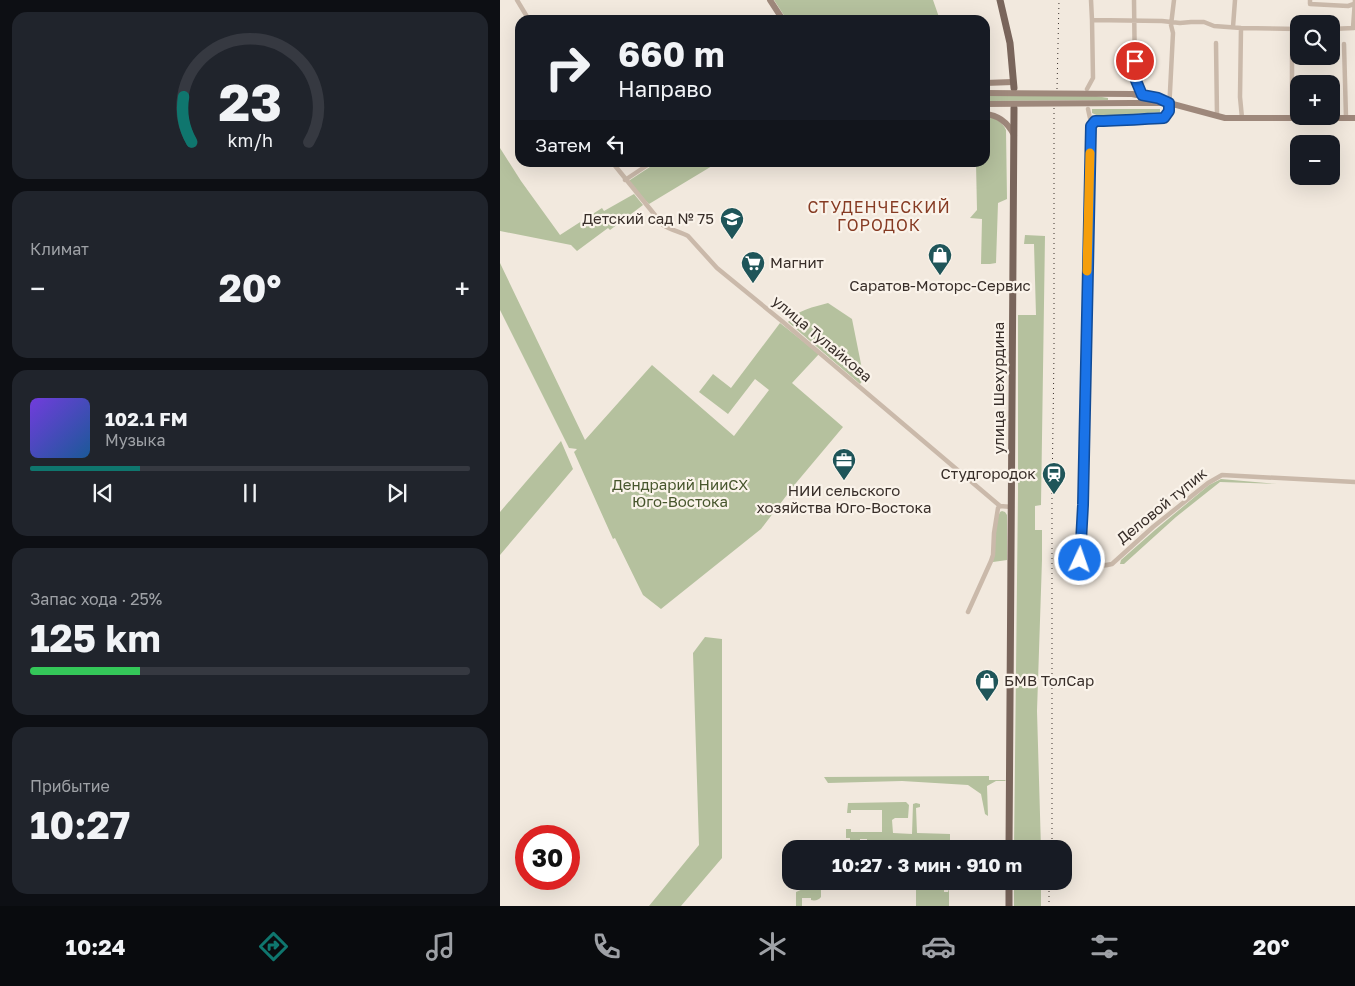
<!DOCTYPE html>
<html lang="ru">
<head>
<meta charset="utf-8">
<style>
	:root { --surface:#171b24; --page:#20242c; --text:#f1f3f6; --muted:#9ea1a6; --line:#363941; --accent:#0f766e }
	body { margin:0; font-family:"Golos Text",sans-serif; background:var(--page); color:var(--text); height:100vh; display:flex; flex-direction:column; font-size:19px; white-space:nowrap }
	* { box-sizing:border-box; margin:0 }
	p { font-size:16px; color:var(--muted) }
	.icon { flex:none; width:28px; height:28px; fill:none; stroke:currentColor; stroke-width:2; stroke-linecap:round; stroke-linejoin:round }
	.map { position:relative; flex:1; overflow:hidden }
	.drawer { display:flex; flex-direction:column; gap:12px; padding:12px; background:#0d0f14; width:500px }
	.drawer>* { flex:none }
	.hud { position:absolute; left:15px; top:15px; width:475px; height:152px; border-radius:15px; box-shadow:0 5px 20px #0002; background:#171b24; color:var(--text); overflow:hidden }
	.controls { position:absolute; left:790px; top:15px; display:grid; gap:10px }
	.controls a { display:grid; place-items:center; width:50px; height:50px; border-radius:10px; background:var(--surface); box-shadow:0 5px 20px #0002; font-size:25px }
	.speed { position:absolute; left:15px; top:825px; display:flex; gap:10px; font-size:25px; font-weight:700; text-align:center }
	.speed>* { display:grid; place-content:center; width:65px; height:65px; border-radius:50%; background:var(--surface); box-shadow:0 5px 20px #0002; line-height:1 }
	.speed .limit { border:8px solid #d22; background:#fff; color:#111 }
	.pin { position:absolute; display:grid; place-items:center; width:42px; height:42px; color:#fff; margin:-21px; border:2px solid #fff; border-radius:50%; box-shadow:0 1px 5px #0007 }
	.me { position:absolute; width:55px; margin:-28px; rotate:3deg; stroke-linejoin:round; filter:drop-shadow(0 0 4px #0008) }
	.turn { display:flex; align-items:center; gap:18px; height:105px; padding:0 20px; font-size:22px }
	.turn .icon { width:65px; height:65px; stroke-width:2.5 }
	.turn b { display:block; font-size:35px; line-height:42px }
	.then { display:flex; align-items:center; height:48px; padding:0 20px; background:#0003; gap:10px; font-size:19px }
	.big { font-size:38px; font-weight:700; line-height:1.1 }
	.drawer .card { flex:1; display:flex; flex-direction:column; justify-content:center; gap:8px; min-width:0; padding:0 18px; border-radius:15px; background:var(--page) }
	.drawer .dial { align-items:center; gap:0 }
	.dial svg { height:130px; overflow:visible; fill:none; stroke:var(--line); stroke-width:7; stroke-linecap:round; text-anchor:middle }
	.dial text { fill:var(--text); stroke:none }
	.song { display:flex; align-items:center; gap:15px }
	.cover { width:60px; height:60px; border-radius:8px; background:linear-gradient(135deg,hsl(260 70% 55%),hsl(210 70% 35%)) }
	.played { height:5px; border-radius:2px; background:linear-gradient(90deg,var(--accent) 25%,var(--line) 25%) }
	.keys { display:flex; justify-content:space-around; direction:ltr }
	.heat { display:flex; justify-content:space-between; align-items:center; font-size:28px; direction:ltr }
	.charge { height:8px; border-radius:4px; background:linear-gradient(90deg,#34c759 25%,var(--line) 0) }
	.trip { position:absolute; left:282px; top:840px; width:290px; height:50px; border-radius:15px; background:var(--surface); box-shadow:0 5px 20px #0002; font-weight:700; line-height:50px; text-align:center }
	.menu { display:flex; height:80px; justify-content:space-around; align-items:center; background:#090b0e; color:var(--muted) }
	.menu .icon { width:35px; height:35px }
	.menu .on { color:var(--accent) }
	.menu b { font-size:22px; color:var(--text) }
	main { display:flex; flex:1; min-height:0 }
	.map>svg:first-child { display:block }
	.green { fill:#b5c19e }
	.lines { fill:none; stroke-linecap:round; stroke-linejoin:round }
	.minor { stroke:#cab9aa; stroke-width:4.5 }
	.secondary { stroke:#9e887b; stroke-width:6 }
	.primary { stroke:#79655b; stroke-width:7 }
	.rail { stroke:#382e29; stroke-width:1; stroke-dasharray:1 4; stroke-linecap:butt }
	.secondary-bridge { stroke:#9e887b; stroke-width:6 }
	.route-casing { stroke:#114b97; stroke-width:12 }
	.route { stroke:#1a73e8; stroke-width:9 }
	.slow { stroke:#f59e0b; stroke-width:9 }
	.labels { text-anchor:middle; stroke-width:4.5; stroke-linejoin:round; paint-order:stroke }
	.poi-label { font-size:15px; fill:#382e29; stroke:#faf3ea; text-anchor:end }
	.street-label { font-size:15px; fill:#382e29; stroke:#faf3ea }
	.park-label { font-size:15px; fill:#47562d; stroke:#faf3ea }
	.neighbourhood-label { font-size:16px; letter-spacing:1px; fill:#863b23; stroke:#faf3ea }
</style>
</head>
<body>
<main>
<section class="drawer">
<div class="card dial"><svg viewBox="0 0 100 80">
<path d="M14 69A42 42 0 1 1 86 69"/>
<path d="M14 69A42 42 0 0 1 9 41" stroke="#0f766e"/>
<text x="50" y="56" font-size="32" font-weight="700">23</text>
<text x="50" y="72" font-size="11">km/h</text>
</svg></div>
<div class="card"><p>Климат</p>
<div class="heat"><a>−</a><b class="big">20°</b><a>+</a></div>
</div>
<div class="card">
<div class="song"><i class="cover"></i><div><b>102.1 FM</b><p>Музыка</p></div></div>
<div class="played"></div>
<div class="keys"><svg class="icon" aria-label="previous" viewBox="0 0 24 24"><path d="M18 5L8 12l10 7zM5 5v14"/></svg><svg class="icon" aria-label="pause" viewBox="0 0 24 24"><path d="M8 5v14M16 5v14"/></svg><svg class="icon" aria-label="next" viewBox="0 0 24 24"><path d="M6 5l10 7-10 7zM19 5v14"/></svg></div>
</div>
<div class="card"><p>Запас хода · 25%</p><b class="big">125 km</b><div class="charge"></div></div>
<div class="card"><p>Прибытие</p><b class="big">10:27</b></div>
</section>
<div class="map">
<svg width="855" height="906" viewBox="0 0 855 906">
	<rect width="100%" height="100%" fill="#f2e9de"/>
	<path class="green" d="M274,0H433L440,20H287Z
		M485,96H596L608,98V100L485,101Z
		M592,109H660V112L635,114L634,116C623,117 602,119 592,113Z
		M485,116C494,117 502,121 506,130L507,199L498,203L496,263L490,264H481L482,219L470,218L477,210L476,163L485,162Z
		M0,148L21,181L60,235L102,208L104,211L134,194L143,205L110,230L108,228L77,251L71,245L0,231Z
		M156,163H217L149,204L130,184V180Z
		M525,235L545,236L541,505L535,506V530H542V560L537,711L541,849H514L518,492V315H536L534,244H524Z
		M0,263L85,440L152,365L234,436L269,390L255,379L228,414L199,392L213,374L231,388L280,323L319,354L292,383L343,427L296,483L261,529L161,609L143,595L115,538L113,539L74,452L77,449L69,448L0,310Z
		M328,303L352,319L364,379L360,384L288,322C297,310 314,307 328,303Z
		M61,441L73,469L0,555V512Z
		M721,479L777,484L720,482L676,517L624,564H620L621,560L655,530L709,485Z
		M502,511L505,512L507,515V560L493,562C494,546 493,526 500,512Z
		M205,637L222,639V858L181,906H149L199,845L193,653Z
		M489,776V780H506L505,781H496L487,786L488,816L485,814L481,794L468,785L402,781L328,783L324,777Z
		M406,802L409,805L408,818H395L392,820L393,833L412,834L413,804L416,803L420,804V807L416,808L417,833L450,834V849H370V843L367,842V839H360V849H346V843H350V838H346V829H351V832H382V810H351V813H347L348,803Z
		M321,881V897C319,900 315,901 311,900V898H302V906H296V892Z
		M514,881H541V906H514Z
		M419,888H444V892H448L449,888V906H416V890Z"/>
	<g class="lines">
		<path class="minor" d="M17,0L29,20
			M634,0L635,78L642,95
			M674,0L671,25L673,33L669,111L664,118C641,119 618,121 595,121L591,126L583,505L580,560C589,565 601,567 612,564L653,527L708,483L722,475L855,482
			M810,0V4L848,6L854,4
			M592,20L662,21L680,23L691,22H704L714,26L741,28L799,29
			M733,27L735,0
			M741,28L740,97L742,118
			M853,28L855,0
			M792,29V118
			M831,29L854,28
			M716,43L717,116
			M844,44L846,118
			M587,89L593,78L592,20L591,0
			M588,109L590,118L595,121
			M112,162L163,225C171,230 180,232 188,236L217,268L283,322L500,506L512,507
			M125,180L152,162
			M468,612L491,561L493,555L494,533L498,508L500,506"/>
		<path class="secondary" d="M270,0L283,20
			M485,83L513,82
			M632,94L658,99L669,103L725,118H855
			M632,103H666
			M485,114C499,115 508,123 514,135"/>
		<path class="primary" d="M500,0L510,43L514,88
			M509,849L514,108
			M509,906V881"/>
		<path class="rail" d="M557,89L559,0
			M552,849V495L554,354V108
			M549,881V906"/>
		<path class="secondary-bridge" d="M485,93L632,94
			M485,104L632,103"/>
	</g>
	<g class="lines">
		<g class="route-casing">
			<path id="route" d="M580,560L583,505L591,126L595,121C618,121 641,119 664,118L669,111V103L658,98L642,95L635,78V61"/>
		</g>
		<use href="#route" class="route"/>
		<path class="slow" d="M587,271L590,153"/>
	</g>
	<defs>
		<g id="school-pin" transform="scale(1.25)"><path d="M0 17L-7.5 6A9.5 9.5 0 1 1 7.5 6Z" fill="#1f5559" stroke="#faf3ea"/><path d="M0-5L7-2L0 1L-7-2ZM-4 1L0 2.5L4 1V4Q0 6-4 4Z" fill="#fff"/></g>
		<g id="shop-pin" transform="scale(1.25)"><path d="M0 17L-7.5 6A9.5 9.5 0 1 1 7.5 6Z" fill="#1f5559" stroke="#faf3ea"/><path d="M-5-2.5h2.3a2.7 3.5 0 0 1 5.4 0H5L5.5 6h-11ZM-1.5-2.5h3a1.5 2.3 0 0 0-3 0Z" fill="#fff"/></g>
		<g id="supermarket-pin" transform="scale(1.25)"><path d="M0 17L-7.5 6A9.5 9.5 0 1 1 7.5 6Z" fill="#1f5559" stroke="#faf3ea"/><path d="M-6-5.5h2.5l.6 2H6L4.5 2H-2.5L-4.4-4H-6ZM-1.5 3.2a1.3 1.3 0 1 0 .1 0ZM3 3.2a1.3 1.3 0 1 0 .1 0Z" fill="#fff"/></g>
		<g id="office-pin" transform="scale(1.25)"><path d="M0 17L-7.5 6A9.5 9.5 0 1 1 7.5 6Z" fill="#1f5559" stroke="#faf3ea"/><path d="M-6-3h4V-5.5h4V-3h4V5H-6ZM-1-4.5V-3h2v-1.5ZM-6 0V1H6V0Z" fill="#fff"/></g>
		<g id="station-pin" transform="scale(1.25)"><path d="M0 17L-7.5 6A9.5 9.5 0 1 1 7.5 6Z" fill="#1f5559" stroke="#faf3ea"/><path d="M-3-6H3Q5-6 5-4V2Q5 4 3 4L4.5 6H3L1.5 4h-3L-3 6H-4.5L-3 4Q-5 4-5 2V-4Q-5-6-3-6ZM-3.5-4v3h7v-3ZM-3.5 1v1.5H-2V1ZM2 1v1.5H3.5V1Z" fill="#fff"/></g>
	</defs>
	<g fill-rule="evenodd">
		<use href="#school-pin" x="232" y="219"/>
		<use href="#shop-pin" x="440" y="255"/>
		<use href="#supermarket-pin" x="253" y="263"/>
		<use href="#office-pin" x="344" y="460"/>
		<use href="#station-pin" x="554" y="474"/>
		<use href="#shop-pin" x="487" y="681"/>
	</g>
	<g class="labels">
		<g class="poi-label">
			<text x="214" y="224">Детский сад № 75</text>
			<text x="270" y="268" text-anchor="start">Магнит</text>
			<text x="440" y="291" text-anchor="middle">Саратов-Моторс-Сервис</text>
			<text x="536" y="479">Студгородок</text>
			<text x="344" y="496" text-anchor="middle">НИИ сельского<tspan x="344" dy="17">хозяйства Юго-Востока</tspan></text>
			<text x="504" y="686" text-anchor="start">БМВ ТолСар</text>
		</g>
		<g class="street-label">
			<text transform="translate(322 339) rotate(40)" y="5">улица Тулайкова</text>
			<text transform="translate(499 388) rotate(-90)" y="5">улица Шехурдина</text>
			<text transform="translate(662 506) rotate(-39)" y="5">Деловой тупик</text>
		</g>
		<g class="park-label">
			<text x="180" y="490">Дендрарий НииСХ<tspan x="180" dy="17">Юго-Востока</tspan></text>
		</g>
		<g class="neighbourhood-label">
			<text x="379" y="213">СТУДЕНЧЕСКИЙ<tspan x="379" dy="18">ГОРОДОК</tspan></text>
		</g>
	</g>
</svg>
<div class="controls">
<a><svg class="icon" aria-label="search" viewBox="0 0 24 24"><circle cx="10" cy="10" r="6"/><path d="M15 15l6 6"/></svg></a>
<a>+</a>
<a>−</a>
</div>
<div class="speed"><div class="limit">30</div></div>
<div class="pin" style="left:635px;top:61px;background:#d93025"><svg class="icon" aria-label="arrive" viewBox="0 0 24 24"><path d="M6 21V4h12l-3 4 3 4H6"/></svg></div>
<svg class="me" style="left:580px;top:560px" viewBox="-20 -20 40 40"><circle r="17" fill="#1a73e8" stroke="#fff" stroke-width="3"/><path d="M0-11L8 9 0 5-8 9z" fill="#fff"/></svg>
<div class="trip">10:27 · 3 мин · 910 m</div>
<div class="hud">
<div class="turn"><svg class="icon" aria-label="right" viewBox="0 0 24 24"><path d="M7 20v-9h11M14 6l5 5-5 5"/></svg><div><b>660 m</b>Направо</div></div>
<div class="then">Затем<svg class="icon" aria-label="left" viewBox="0 0 24 24"><path d="M17 20v-9H6M10 6l-5 5 5 5"/></svg></div>
</div>
</div>
</main>
<nav class="menu">
<b>10:24</b>
<svg class="icon on" aria-label="directions" viewBox="0 0 24 24"><path d="M12 3l9 9-9 9-9-9zM9 14v-3h6M13 9l2 2-2 2"/></svg>
<svg class="icon" aria-label="music" viewBox="0 0 24 24"><path d="M9 18V5l10-2v13"/><circle cx="6" cy="18" r="3"/><circle cx="16" cy="16" r="3"/></svg>
<svg class="icon" aria-label="phone" viewBox="0 0 24 24"><path d="M5 4h4l2 5-3 2q2 4 5 5l2-3 5 2v4C11 20 4 13 5 4z"/></svg>
<svg class="icon" aria-label="climate" viewBox="0 0 24 24"><path d="M12 3v18M4 7l16 10M4 17L20 7"/></svg>
<svg class="icon" aria-label="car" viewBox="0 0 24 24"><path d="M5 17H2v-5l4-1 3-4h7l3 4 3 1v5h-3M9 17h6M6 11h13"/><circle cx="7" cy="17" r="2"/><circle cx="17" cy="17" r="2"/></svg>
<svg class="icon" aria-label="filters" viewBox="0 0 24 24"><path d="M4 7h16M4 17h16"/><circle cx="9" cy="7" r="2"/><circle cx="15" cy="17" r="2"/></svg>
<b>20°</b>
</nav>
</body>
</html>
